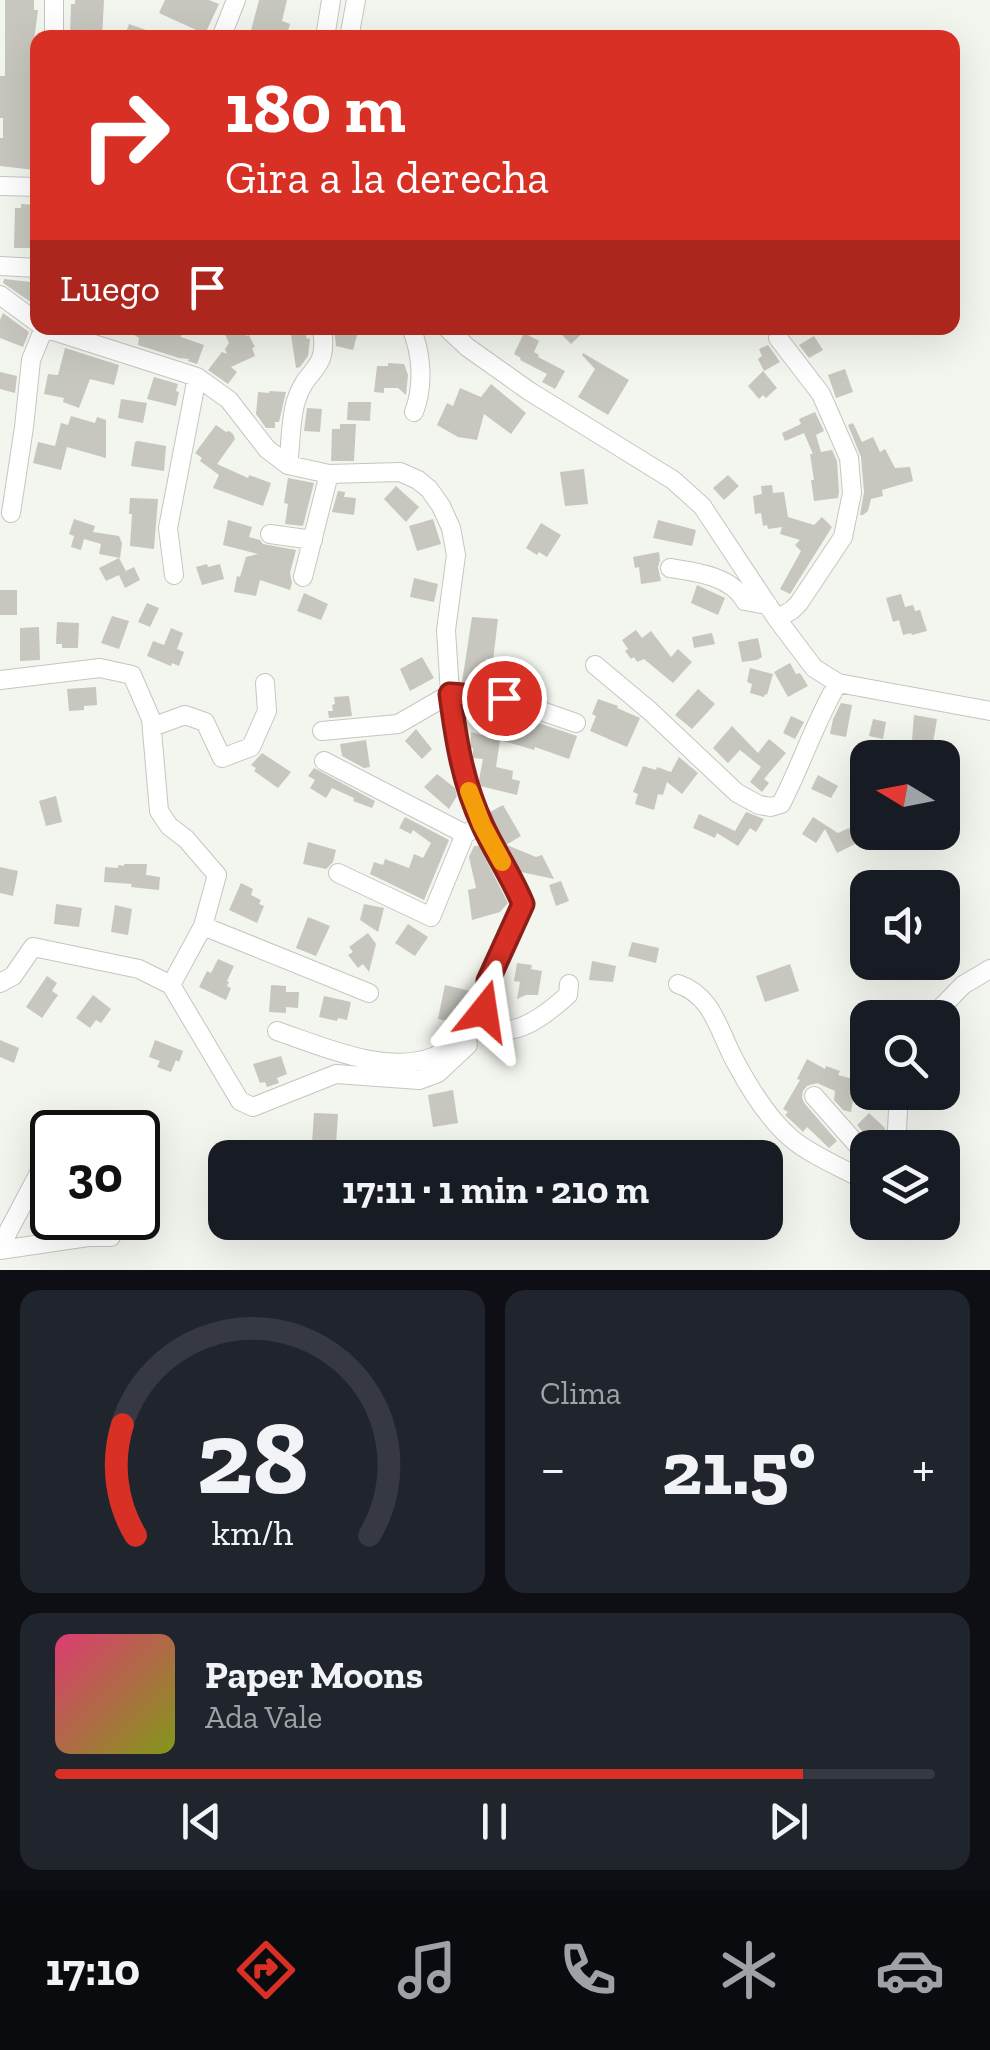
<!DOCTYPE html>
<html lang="es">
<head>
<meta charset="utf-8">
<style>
	:root { --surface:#171b24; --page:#20242c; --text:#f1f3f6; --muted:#9ea1a6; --line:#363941; --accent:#d93025 }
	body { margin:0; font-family:"Zilla Slab",serif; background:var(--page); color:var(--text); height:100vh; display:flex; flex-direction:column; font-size:38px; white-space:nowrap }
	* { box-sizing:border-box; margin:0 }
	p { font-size:32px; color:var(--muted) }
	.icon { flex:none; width:55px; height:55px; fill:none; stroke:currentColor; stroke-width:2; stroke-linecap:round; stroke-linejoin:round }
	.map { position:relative; height:1270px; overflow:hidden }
	.drawer { display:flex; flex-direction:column; gap:20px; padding:20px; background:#0d0f14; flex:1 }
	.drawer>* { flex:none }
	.banner { position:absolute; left:30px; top:30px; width:930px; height:305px; border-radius:20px; box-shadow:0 10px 40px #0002; background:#d93025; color:#fff; overflow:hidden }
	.needle { width:65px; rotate:280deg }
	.tools { position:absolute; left:850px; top:740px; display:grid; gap:20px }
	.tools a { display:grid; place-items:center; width:110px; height:110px; border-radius:20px; background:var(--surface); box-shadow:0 10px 40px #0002; font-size:50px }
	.speed { position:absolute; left:30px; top:1110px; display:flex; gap:20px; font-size:50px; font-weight:700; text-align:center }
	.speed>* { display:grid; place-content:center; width:130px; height:130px; border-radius:50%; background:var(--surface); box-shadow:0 10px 40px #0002; line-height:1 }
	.speed .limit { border:5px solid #111; border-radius:15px; background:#fff; color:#111 }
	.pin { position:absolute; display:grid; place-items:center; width:85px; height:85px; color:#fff; margin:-42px; border:5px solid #fff; border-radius:50%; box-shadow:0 2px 10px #0007 }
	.me { position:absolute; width:110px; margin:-55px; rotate:15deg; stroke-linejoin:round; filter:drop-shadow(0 0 8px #0008) }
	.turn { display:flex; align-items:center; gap:35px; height:210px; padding:0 30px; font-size:45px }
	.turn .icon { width:130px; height:130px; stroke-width:2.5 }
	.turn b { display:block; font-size:70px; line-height:85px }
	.then { display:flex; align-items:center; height:95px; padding:0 30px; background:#0003; gap:20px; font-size:38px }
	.big { font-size:75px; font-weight:700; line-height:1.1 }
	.drawer .tile { flex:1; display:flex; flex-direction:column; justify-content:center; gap:15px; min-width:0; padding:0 35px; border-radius:20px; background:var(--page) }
	.drawer .dial { align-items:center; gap:0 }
	.dial svg { height:260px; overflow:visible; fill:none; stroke:var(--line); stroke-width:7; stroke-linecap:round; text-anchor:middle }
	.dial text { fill:var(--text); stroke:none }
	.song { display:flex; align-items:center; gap:30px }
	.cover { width:120px; height:120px; border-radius:15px; background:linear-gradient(135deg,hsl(340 70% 55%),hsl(70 70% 35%)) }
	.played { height:10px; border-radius:5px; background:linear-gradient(90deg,var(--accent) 85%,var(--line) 85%) }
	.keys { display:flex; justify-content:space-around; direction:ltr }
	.heat { display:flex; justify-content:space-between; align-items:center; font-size:55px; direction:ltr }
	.drawer .tiles { flex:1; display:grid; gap:20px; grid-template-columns:1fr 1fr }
	.tile:last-child { grid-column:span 2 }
	.trip { position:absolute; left:208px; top:1140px; width:575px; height:100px; border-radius:20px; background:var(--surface); box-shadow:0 10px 40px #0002; font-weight:700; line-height:100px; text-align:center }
	.dock { display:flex; height:160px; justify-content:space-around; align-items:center; background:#090b0e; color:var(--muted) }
	.dock .icon { width:70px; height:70px }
	.dock .on { color:var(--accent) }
	.dock b { font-size:45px; color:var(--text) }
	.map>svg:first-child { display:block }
	.building { fill:#c7c7bf }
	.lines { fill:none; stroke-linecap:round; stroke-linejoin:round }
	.minor-casing { stroke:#c3c7c0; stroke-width:20 }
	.minor { stroke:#fff; stroke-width:18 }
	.route-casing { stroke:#8d1f18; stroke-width:25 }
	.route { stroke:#d93025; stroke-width:18 }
	.slow { stroke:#f59e0b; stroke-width:18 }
</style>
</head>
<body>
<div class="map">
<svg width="990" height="1270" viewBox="0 0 990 1270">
	<rect width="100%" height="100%" fill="#f2f6ee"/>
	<path class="building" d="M5,0H34V10H38L34,41L38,49L34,52V65L38,67V74L34,98H32L31,136H38L35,170L0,166V138H3V118H0V76H5Z
		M75,0H104L102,38H70L71,4H75Z
		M165,0H209L219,4L205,34L159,13Z
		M259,0H287L282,21L290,24L286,38H249Z
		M129,24L146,30L144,38H124Z
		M21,204L38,205V223H32V248H14L15,208H21Z
		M4,279L31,282L30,297L38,280V307L3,283Z
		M3,313L29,332L23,347L0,338V320Z
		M124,328H182L181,337L204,345L197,364L188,361L189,359L179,358L138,345L139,338Z
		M222,328H242L246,336L249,335L255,347L252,348L255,356L231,367L237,372L228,384L208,370L222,352L227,354L225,349L229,343Z
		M290,328H304L307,339L310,338L308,356L300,367L296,368Z
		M334,328H359L353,350L336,346Z
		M555,328H588L571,344Z
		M524,333L539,341L534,352L539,355L538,357L565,371L555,389L542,382L547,374L520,360L521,358L514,354Z
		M814,336L823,350L809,358L799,345Z
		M768,345L780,362L764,371L758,359L762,356L759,349Z
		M65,348L119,365L114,385L90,379L79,408L63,402L64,398L44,394L48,374L58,375Z
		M583,353L629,380L608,415L578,397L595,369L582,355Z
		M388,363L404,364L408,375L406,395L398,388H384V393L374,392L377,366H388Z
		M845,369L853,392L836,398L828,375Z
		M763,371L777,388L766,398L763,395L759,399L748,386Z
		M0,372L17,376L15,393L0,389Z
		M154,377L178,384L176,391L179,392L176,406L147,399Z
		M491,384L526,413L511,434L484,414L477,440L458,437L437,425L447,403L453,406L460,388L481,397Z
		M270,391L286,392L279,422H275V428H266L256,414L258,392L269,393Z
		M121,399L147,403L143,423L118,418Z
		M348,402H371L370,421L347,420Z
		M307,408L322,409L320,432L304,431Z
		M815,412L824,431L816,435L821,452L832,450L837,461L839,492L838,498L814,501L811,480H814L810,454H813L804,433L785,441L782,433L801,424L799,419Z
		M71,416L95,423L97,417L106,420V458L67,447L61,470L33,463L38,442L55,446L61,423L68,425Z
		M853,423L862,442L873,437L880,452L885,449L895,468L910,467L913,481L882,490L883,496L871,499L868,511L863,515H860L864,492L861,457L848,425Z
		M340,424H356L354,461H331L332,429H340Z
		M216,425L226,432L229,431L233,434L235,439L217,464L248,478L249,475L271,483L263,506L213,488L219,475L200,461L202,458L195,453Z
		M138,441L166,446L164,471L131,466L135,442Z
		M584,469L588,504L565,506L560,472Z
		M728,475L739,486L724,500L713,488Z
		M288,478L314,483L303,526L285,524L288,504L284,503Z
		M772,485L773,493L784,492L788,517L814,525L822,517L832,527L790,594L780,589L801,551L795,545L800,540L780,534L782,527L768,529L767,525L763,526L761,513L755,514L753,496L762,494L761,486Z
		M396,486L419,507L406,522L384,499Z
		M338,491L345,492L344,497L356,498L354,515L332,512Z
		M130,498L158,499L154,549L130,546L132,514H129Z
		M74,519L95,526L93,532L119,536L122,543L120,558L99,554L101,544L84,539L81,550L71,547L74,536L69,534Z
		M433,519L441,544L417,551L409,526Z
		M228,520L252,527L249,537L260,540L263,544L296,550L290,573L292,583L290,590L260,580L256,596L234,592L237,576L240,577L246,557L258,554L223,545Z
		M658,520L696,530L692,546L653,538Z
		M541,523L561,535L547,557L539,552L537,555L526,548Z
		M659,552L660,560L658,567L661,581L641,584L639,567L635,568L633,557Z
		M119,558L126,571L120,574L134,567L140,580L125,588L119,575L106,581L99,568Z
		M207,564L208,567L220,564L224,579L202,585L196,567Z
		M414,578L438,584L434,602L410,597Z
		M697,585L725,598L718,615L691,603Z
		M0,590H17V615H0Z
		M304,593L328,604L321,620L297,611Z
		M901,594L905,607L913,605L915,611L920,610L927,631L912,635L911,633L903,635L899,620L893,622L886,598Z
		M147,603L159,608L150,627L138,622Z
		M112,616L129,621L119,649L101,643Z
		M472,617L498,619L493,660L486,659L483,684L462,682Z
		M57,622L79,623L78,648H62V644H56Z
		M39,627L40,660L20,661V628Z
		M171,628L183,633L177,649L184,652L179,666L172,663L171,666L147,656L153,641L164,645Z
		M636,630L642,638L651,631L671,657L678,649L692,662L673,683L644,659L637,662L634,657L631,659L625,651L628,649L622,640Z
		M712,633L715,644L694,648L692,637Z
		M758,638L762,657L757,660L742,662L738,642Z
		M422,657L434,678L410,691L400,669Z
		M790,663L796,674L800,673L808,686L788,697L774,672Z
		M750,668L773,674L767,695L765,694L764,697L750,693L752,684L747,682Z
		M504,670L536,680L531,694L506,686L507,684L500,682Z
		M96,687L97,705L84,706V710L69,711L67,689Z
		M698,689L715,704L692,729L675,715Z
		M349,696L352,716L329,718L328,711H333L332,705L335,704L334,697Z
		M598,699L618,706L617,708L640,718L627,747L590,731L596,716L592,714Z
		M841,703L852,705L846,737L830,734L833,719Z
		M490,710H501L577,736L569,759L535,747L534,750L500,740L496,767L513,771L512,779L520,781L517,795L480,786L479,780L483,759L473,758V748H470L471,732L482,735Z
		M914,715L937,719L933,743L912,740Z
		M791,716L804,722L795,739L783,733Z
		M873,719L886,722L883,739L869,736Z
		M732,726L758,753L769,739L786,753L764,779L769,783L762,792L750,782L761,767L740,750L728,763L713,748Z
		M416,729L432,749L422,759L405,741Z
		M366,740L370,767L364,768L342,756L340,744Z
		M262,753L291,772L278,788L254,771L256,768L251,765Z
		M679,757L698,773L682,794L667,782L663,795L658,794L654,810L635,804L638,794L633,792L643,766L656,770L657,767L671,772Z
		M314,768L375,801L372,808L353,801L354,798L332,788L326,798L310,788L315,780L308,776Z
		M437,774L455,788L457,796L449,809L424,787Z
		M818,775L838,786L831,798L811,789Z
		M56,796L62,822L46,826L39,801Z
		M503,805L521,836L506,845L490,812Z
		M746,812L764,819L756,832L750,828L738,846L717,833L715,838L693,828L699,814L735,831Z
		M405,817L449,840L424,900L370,874L374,862L383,865L385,859L409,868L414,854L423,858L431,843L413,830L411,834L399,828Z
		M813,817L838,833L849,828L857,843L837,853L825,829L816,843L802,834Z
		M308,842L336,850L333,862L326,869L303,864Z
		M507,845L536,857L542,855L554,879L521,872Z
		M474,846H479L508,903L500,912L472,920L468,890L476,888L469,857Z
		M124,864H147L146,875L160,877L159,890L131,887L132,884L104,882L105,867L118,868V865L124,866Z
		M0,867L18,871L13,896L0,893Z
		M561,881L569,901L556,906L549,885Z
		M241,883L253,889L251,895L261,900L259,904L264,906L257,923L229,910Z
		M56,904L82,908L79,927L54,924Z
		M364,904L384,908L378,932L360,920Z
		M115,905L132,909L128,935L111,932Z
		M308,917L330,926L316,956L296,948Z
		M408,924L428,937L415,956L395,943Z
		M368,933L376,944L369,972L363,964L358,968L348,955L353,952L349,947Z
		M632,942L659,948L656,963L628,956Z
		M218,959L234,966L227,981L229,982L227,986L231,988L226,1000L199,987L207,971L211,973Z
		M592,961L616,966L613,982L589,980Z
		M517,963L532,965L531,969L542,971L538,995H526L517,999L520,982L514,981Z
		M790,964L799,991L765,1002L756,976Z
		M47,976L57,983L52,991L58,995L42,1018L26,1007Z
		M271,985L286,986V992H299L298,1008L286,1007V1013L269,1012Z
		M445,985L470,991L463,1024L438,1019Z
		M93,995L111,1009L101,1023L96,1020L90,1028L76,1018Z
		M324,996L351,1002L347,1020L338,1018L337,1021L319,1017Z
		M0,1040L19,1048L14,1063L0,1057Z
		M155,1040L183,1051L179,1062L176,1060L171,1072L157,1067L160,1061L149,1057Z
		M281,1056L287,1074L277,1078L279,1083L267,1087L265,1082L260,1083L253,1064Z
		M807,1059L825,1069L826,1066L840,1071L838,1075L857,1080L851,1112L843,1110L834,1100L835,1091L817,1083L807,1086L803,1091L802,1098L805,1104L837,1141L829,1148L807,1127L803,1132L800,1129L785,1115L788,1112L783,1109L800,1080L797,1079Z
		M453,1090L458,1123L433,1127L428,1095Z
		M314,1113L338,1114L336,1145L312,1143Z
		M869,1113L885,1128L884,1132L873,1144L857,1125Z
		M403,1140L407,1158H362L360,1146L382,1141L389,1143Z"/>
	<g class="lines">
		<g class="minor-casing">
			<path id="minor" d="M54,38V0
				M221,38L236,0
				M325,38L331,0
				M349,38L356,0
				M0,186L38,187
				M0,266L38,268
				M0,295L38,323
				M44,328L197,377L229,400L267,449L288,465L329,474L400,472L418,480L429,489L441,506L451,528L456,555L446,630L450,694L457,750L469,792L482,825L523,904L489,981L480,1027C465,1037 450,1050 433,1057C386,1075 321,1046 277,1031
				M411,328C422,353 424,386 414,412
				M447,328L467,347L529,391L673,480L702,506L777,619L814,668L838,683L990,711
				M288,465C291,445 290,420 296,401C307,365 329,373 322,328
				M11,513L24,427L31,360L44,328
				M270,534L313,540
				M670,568C696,572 731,576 745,601L768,605
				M174,575L168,528L197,377
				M303,577L329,474
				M777,619L792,610L799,603L843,537L852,493L849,458L821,394L778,338
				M595,665L650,711L737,793L759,805L771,807L781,804C802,764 815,721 838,683
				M0,680L100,668L132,675L151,719L159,811L169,826L186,839L217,875L203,926L171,985L240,1101L253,1107L336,1074L419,1080L438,1073L468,1045
				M152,727L185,715L205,722L222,758L251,747L267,711L265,683
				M322,731L398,724L450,694L504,698L576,723
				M324,761L465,834
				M338,873L431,917L465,834L482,825
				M203,926L369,993
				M0,983L13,976L33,947L139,969L171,985
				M678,984C714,996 719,1033 736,1063C750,1089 769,1120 792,1139C809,1154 846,1170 868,1182
				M484,1011L492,1029C498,1030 504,1031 509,1030C531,1027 552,1009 568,995L569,984
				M931,1018L963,985L990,969
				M814,1096L868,1157
				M896,1148L899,1092
				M0,1247L48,1156
				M0,1250L88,1237H111"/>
		</g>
		<use href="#minor" class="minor"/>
	</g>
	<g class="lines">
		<g class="route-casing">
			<path id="route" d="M484,1011L488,981L523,904C512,877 495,852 483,826C463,784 456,740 450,694L504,698"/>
		</g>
		<use href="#route" class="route"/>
		<path class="slow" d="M469,791L482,825L502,862"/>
	</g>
</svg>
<div class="tools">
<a><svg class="needle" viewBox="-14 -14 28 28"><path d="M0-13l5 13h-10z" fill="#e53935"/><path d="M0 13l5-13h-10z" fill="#9ea1a6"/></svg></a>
<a><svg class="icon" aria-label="sound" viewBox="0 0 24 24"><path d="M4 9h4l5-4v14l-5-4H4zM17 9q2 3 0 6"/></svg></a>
<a><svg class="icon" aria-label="search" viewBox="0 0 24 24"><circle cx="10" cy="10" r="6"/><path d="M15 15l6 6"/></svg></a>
<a><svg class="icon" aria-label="layers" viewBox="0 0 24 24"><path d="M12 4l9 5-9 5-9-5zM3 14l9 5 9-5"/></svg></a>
</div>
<div class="speed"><div class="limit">30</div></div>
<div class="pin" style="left:504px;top:698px;background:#d93025"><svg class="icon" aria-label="arrive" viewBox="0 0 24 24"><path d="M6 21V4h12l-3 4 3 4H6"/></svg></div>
<svg class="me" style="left:484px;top:1011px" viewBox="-20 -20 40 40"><path d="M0-17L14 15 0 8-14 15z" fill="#d93025" stroke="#fff" stroke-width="4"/></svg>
<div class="trip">17:11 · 1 min · 210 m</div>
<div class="banner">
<div class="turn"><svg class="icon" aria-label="right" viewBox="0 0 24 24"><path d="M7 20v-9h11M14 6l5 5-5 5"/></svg><div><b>180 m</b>Gira a la derecha</div></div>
<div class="then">Luego<svg class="icon" aria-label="arrive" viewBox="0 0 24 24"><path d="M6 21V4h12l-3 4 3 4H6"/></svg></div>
</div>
</div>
<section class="drawer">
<div class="tiles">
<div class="tile dial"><svg viewBox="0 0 100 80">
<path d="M14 69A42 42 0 1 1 86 69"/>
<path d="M14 69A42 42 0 0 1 10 35" stroke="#d93025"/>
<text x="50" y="56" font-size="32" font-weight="700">28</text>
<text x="50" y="72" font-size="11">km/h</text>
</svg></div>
<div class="tile"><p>Clima</p>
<div class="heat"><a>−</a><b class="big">21.5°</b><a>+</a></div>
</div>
<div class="tile">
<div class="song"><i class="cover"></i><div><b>Paper Moons</b><p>Ada Vale</p></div></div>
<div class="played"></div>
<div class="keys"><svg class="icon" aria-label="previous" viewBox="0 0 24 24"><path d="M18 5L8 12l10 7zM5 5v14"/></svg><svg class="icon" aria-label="pause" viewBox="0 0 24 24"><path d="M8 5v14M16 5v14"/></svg><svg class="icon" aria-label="next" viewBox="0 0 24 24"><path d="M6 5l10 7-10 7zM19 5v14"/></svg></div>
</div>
</div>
</section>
<nav class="dock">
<b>17:10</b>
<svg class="icon on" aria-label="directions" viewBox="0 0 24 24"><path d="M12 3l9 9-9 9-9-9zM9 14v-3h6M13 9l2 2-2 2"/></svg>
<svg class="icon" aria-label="music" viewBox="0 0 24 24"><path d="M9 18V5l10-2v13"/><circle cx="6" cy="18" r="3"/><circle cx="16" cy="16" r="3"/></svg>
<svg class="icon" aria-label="phone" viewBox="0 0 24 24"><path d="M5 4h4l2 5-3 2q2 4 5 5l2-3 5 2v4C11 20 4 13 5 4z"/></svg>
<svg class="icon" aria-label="climate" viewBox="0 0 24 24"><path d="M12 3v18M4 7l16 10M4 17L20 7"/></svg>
<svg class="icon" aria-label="car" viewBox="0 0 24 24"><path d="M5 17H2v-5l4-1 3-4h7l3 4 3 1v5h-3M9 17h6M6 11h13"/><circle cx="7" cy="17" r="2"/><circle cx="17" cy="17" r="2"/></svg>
</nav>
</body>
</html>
